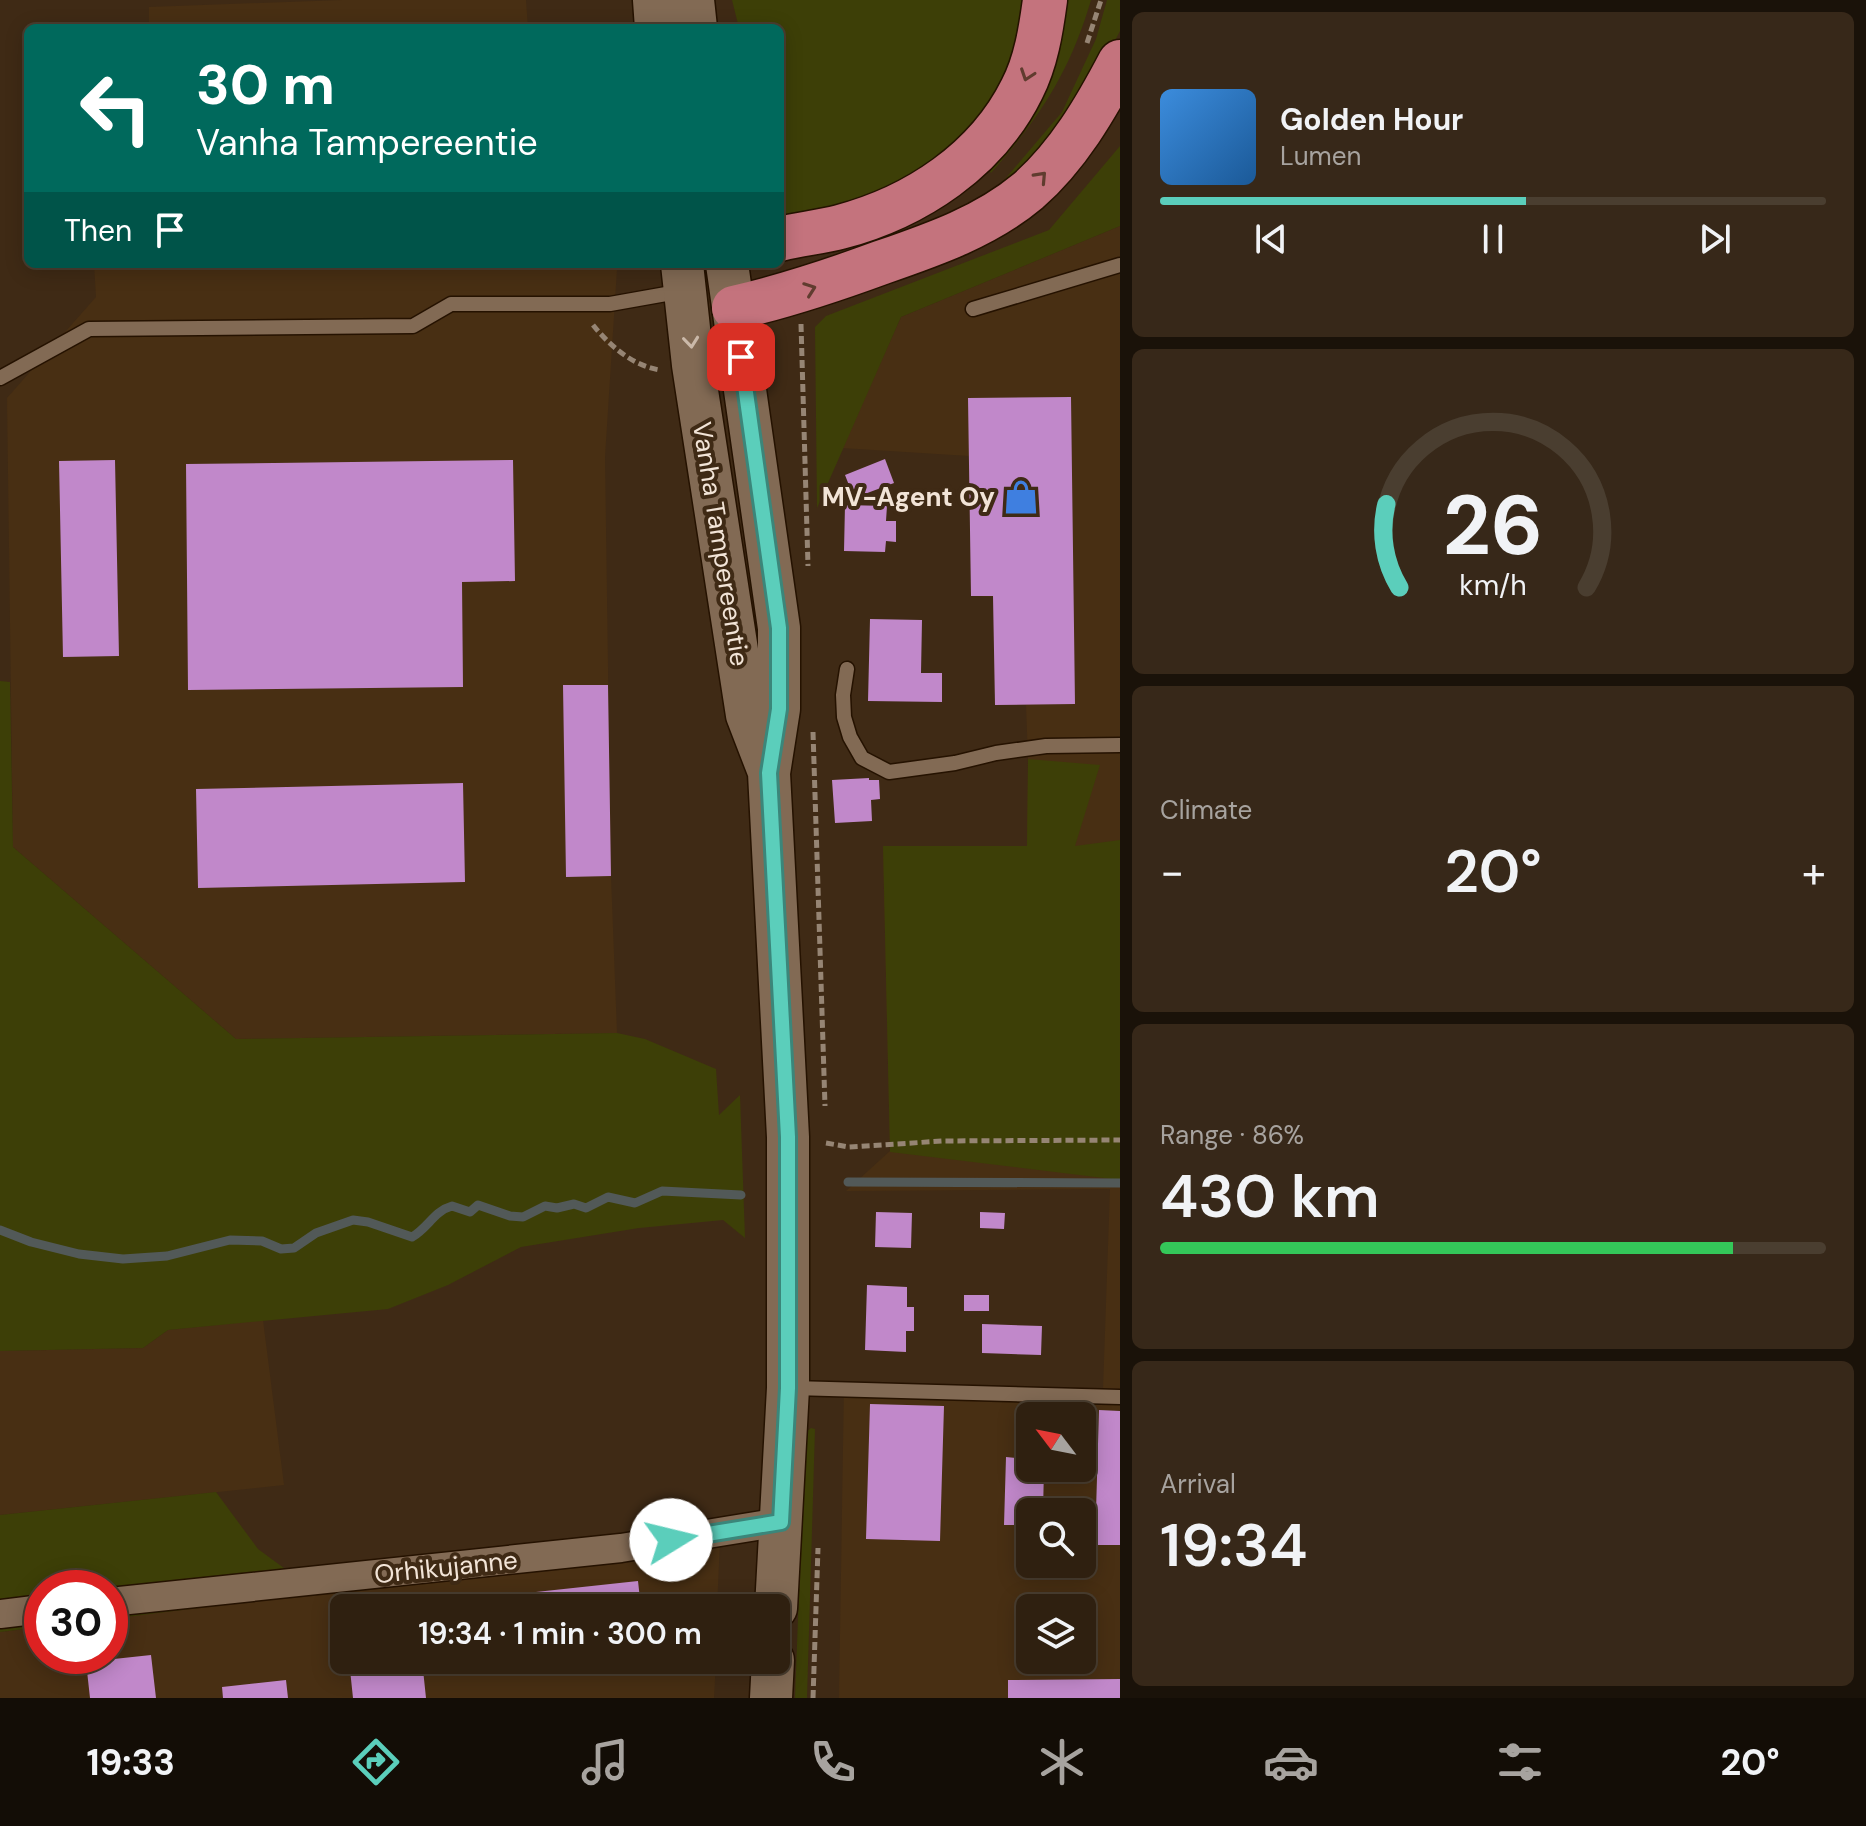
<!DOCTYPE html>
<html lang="en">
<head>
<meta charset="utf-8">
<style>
	:root { --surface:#2f2010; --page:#372819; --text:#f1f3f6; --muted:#a7a39f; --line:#4a3e30; --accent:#5bcebb }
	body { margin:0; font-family:"DM Sans",sans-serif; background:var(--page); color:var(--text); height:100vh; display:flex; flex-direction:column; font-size:30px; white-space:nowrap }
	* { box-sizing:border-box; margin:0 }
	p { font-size:26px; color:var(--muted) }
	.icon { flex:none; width:44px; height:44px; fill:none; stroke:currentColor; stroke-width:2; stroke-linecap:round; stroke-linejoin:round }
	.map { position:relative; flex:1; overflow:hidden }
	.drawer { display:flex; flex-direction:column; gap:12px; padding:12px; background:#1a1209; width:746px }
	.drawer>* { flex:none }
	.guide { position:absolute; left:24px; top:24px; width:760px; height:244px; border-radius:12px; box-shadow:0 4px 20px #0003,0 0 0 2px var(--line); background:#00695c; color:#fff; overflow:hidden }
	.needle { width:52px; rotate:302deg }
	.buttons { position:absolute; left:1016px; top:1402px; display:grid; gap:16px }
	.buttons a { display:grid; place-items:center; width:80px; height:80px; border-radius:12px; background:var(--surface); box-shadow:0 4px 20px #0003,0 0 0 2px var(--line); font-size:40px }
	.speed { position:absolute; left:24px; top:1570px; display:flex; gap:16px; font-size:40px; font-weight:700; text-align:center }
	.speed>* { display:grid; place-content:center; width:104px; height:104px; border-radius:50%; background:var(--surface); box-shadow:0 4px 20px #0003,0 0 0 2px var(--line); line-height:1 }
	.speed .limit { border:12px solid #d22; background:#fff; color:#111 }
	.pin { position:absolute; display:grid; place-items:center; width:68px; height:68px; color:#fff; margin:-34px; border-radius:16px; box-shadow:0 4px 12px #0006 }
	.me { position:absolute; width:88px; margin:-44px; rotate:81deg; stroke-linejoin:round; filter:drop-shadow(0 0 6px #0008) }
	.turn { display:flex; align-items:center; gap:28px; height:168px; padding:0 40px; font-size:36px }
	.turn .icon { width:104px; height:104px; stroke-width:2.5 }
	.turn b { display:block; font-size:56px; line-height:68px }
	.then { display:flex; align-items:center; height:76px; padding:0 40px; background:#0003; gap:16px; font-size:30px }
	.big { font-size:60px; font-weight:600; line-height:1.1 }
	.drawer .widget { flex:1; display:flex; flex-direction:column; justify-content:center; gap:12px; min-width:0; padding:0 28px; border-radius:12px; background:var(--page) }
	.drawer .dial { align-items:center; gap:0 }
	.dial svg { height:208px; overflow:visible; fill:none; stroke:var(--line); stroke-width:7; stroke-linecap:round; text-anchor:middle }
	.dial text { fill:var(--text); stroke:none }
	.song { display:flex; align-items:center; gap:24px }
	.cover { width:96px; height:96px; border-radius:12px; background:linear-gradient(135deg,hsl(210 70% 55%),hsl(210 70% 35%)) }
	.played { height:8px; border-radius:4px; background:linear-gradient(90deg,var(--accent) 55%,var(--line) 55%) }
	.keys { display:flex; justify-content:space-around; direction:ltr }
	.heat { display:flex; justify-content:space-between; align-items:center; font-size:44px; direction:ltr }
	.charge { height:12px; border-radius:6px; background:linear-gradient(90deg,#34c759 86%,var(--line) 0) }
	.trip { position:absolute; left:330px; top:1594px; width:460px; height:80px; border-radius:12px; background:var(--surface); box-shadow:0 4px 20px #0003,0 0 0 2px var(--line); font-weight:600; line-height:80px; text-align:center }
	.dock { display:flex; height:128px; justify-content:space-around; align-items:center; background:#130d06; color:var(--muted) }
	.dock .icon { width:56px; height:56px }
	.dock .current { color:var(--accent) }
	.dock b { font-size:36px; color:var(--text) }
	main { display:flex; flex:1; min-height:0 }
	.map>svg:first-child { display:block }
	.built { fill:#482f13; fill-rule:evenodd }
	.green { fill:#3d3f07 }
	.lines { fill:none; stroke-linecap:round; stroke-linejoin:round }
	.stream { stroke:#525958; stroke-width:9 }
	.building { fill:#c188ca }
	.lane-casing { stroke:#251200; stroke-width:17 }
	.street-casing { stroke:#251200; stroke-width:31 }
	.secondary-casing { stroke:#251200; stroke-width:45 }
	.highway-casing { stroke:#251200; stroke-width:47 }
	.path { stroke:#968574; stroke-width:5; stroke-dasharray:8 4; stroke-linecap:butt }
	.lane { stroke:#826a54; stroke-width:14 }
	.street { stroke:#826a54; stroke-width:28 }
	.secondary { stroke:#826a54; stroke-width:42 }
	.highway { stroke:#c4737d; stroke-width:44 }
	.oneway { stroke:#603c2f }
	.oneway2 { stroke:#cbb9a9 }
	.route-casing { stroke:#3b867a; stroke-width:20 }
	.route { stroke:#5bcebb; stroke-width:14 }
	.labels { text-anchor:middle; stroke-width:8; stroke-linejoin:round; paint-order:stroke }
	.poi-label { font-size:26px; font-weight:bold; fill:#f2e4d7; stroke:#3f2a15; text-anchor:end }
	.street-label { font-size:26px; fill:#f2e4d7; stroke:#3f2a15 }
</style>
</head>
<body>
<main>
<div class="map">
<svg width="1120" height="1698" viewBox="0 0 1120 1698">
	<rect width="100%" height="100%" fill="#3f2a15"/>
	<path class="built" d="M342,0H526L528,28H149V7Z
		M1120,226V1698H839L844,1384L1103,1389L1110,1189L846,1191L890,1151L883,846H1027L1028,759L1026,705H995L993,597L971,596L969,456L842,448L901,317ZM1030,1416H1082V1468H1030ZM1030,1512H1082V1564H1030ZM1030,1608H1082V1660H1030Z
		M94,264H544L545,267L617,269L605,457L611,876L617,1033L236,1039L13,847L7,398L96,297Z
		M263,1320L284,1485L0,1515V1351L143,1348L168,1330Z
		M720,1541L717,1608H344V1660H716L714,1698H0V1632L42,1627V1656H110V1619Z"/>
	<path class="green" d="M732,0H1027C1021,25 1016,53 1006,78C977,154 862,212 784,214L780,197V28H739Z
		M1064,0H1091C1070,72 1040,117 991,173L986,164Z
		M1107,0H1120V31L1105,60L1047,148L1000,185L1062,112L1096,39Z
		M1120,146V226L901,317L817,508L815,327L826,316L1049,230Z
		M0,681L10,682L13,847L236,1039L617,1033L645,1039L716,1069L719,1115L740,1095L745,1238L723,1220L639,1228L521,1247L448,1285L388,1309L168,1330L143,1348L0,1351Z
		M1028,759L1100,765L1075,846L1120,840V1180L890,1152L883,846H1027Z
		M811,1428L815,1429L807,1698H795L805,1433Z
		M216,1492L258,1549L318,1593L110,1619V1588H42V1627L0,1632V1515Z"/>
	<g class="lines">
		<path class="stream" d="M848,1182L1120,1183
			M0,1230L31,1242L79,1254L123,1259L167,1256L230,1240L262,1241L281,1249L294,1248L316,1233L353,1220L368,1222L412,1237C428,1228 434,1211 452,1206L470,1212L478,1205L510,1216L523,1217L545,1206L557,1208L574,1204L586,1208L608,1197L635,1203L662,1191L741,1195"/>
	</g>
	<path class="building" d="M1071,397L1075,704L995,705L993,596H971L968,398Z
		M885,459L894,483L854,498L845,475Z
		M115,460L119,656L63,657L59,461Z
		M513,460L515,581L462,582L463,687L188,690L186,464Z
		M845,505L887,506L886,521H896V542L886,541L885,552L844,551Z
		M870,619L922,620L921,673H942V702L868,701Z
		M563,685H608L611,876L566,877Z
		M869,778V780H879L880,799L871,800L872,821L835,823L832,780Z
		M463,783L465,882L198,888L196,789Z
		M876,1212L912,1213L911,1248L875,1247Z
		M980,1212L1005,1213L1004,1229L980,1228Z
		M867,1285L907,1287V1307H914V1331H906V1352L865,1350Z
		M964,1295H989V1311H964Z
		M982,1324L1042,1326L1041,1355L982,1353Z
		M870,1404L944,1406L940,1541L866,1539Z
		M1099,1410L1120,1411V1545H1095Z
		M1016,1425H1030V1468H1044L1043,1512H1030V1525H1004L1006,1457L1016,1458Z
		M638,1581L641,1608H491L490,1597Z
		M151,1655L156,1698H90L86,1662Z
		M349,1660H422L426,1698H353Z
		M497,1660H545V1662L497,1667Z
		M1120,1679V1698H1008V1680Z
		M286,1680L288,1698H223L222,1687Z"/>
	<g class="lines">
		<g class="lane-casing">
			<path id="lane" d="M973,309L1120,265
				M0,378L89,329L413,326L451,304H610L683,291
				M847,669L843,695L844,717L850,737L862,758L889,772L955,763L996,753L1046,746L1120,745
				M793,1388L1120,1397"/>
		</g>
		<g class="street-casing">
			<path id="street" d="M110,1602L621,1548L781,1522
				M0,1614L42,1609"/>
		</g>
		<g class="secondary-casing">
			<path id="secondary" d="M654,0L656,28
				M693,0L696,28
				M682,264L693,365L747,715L769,772
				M727,264L779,628V709L769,773L788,1137V1388L776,1608
				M771,1698L773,1660"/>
		</g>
		<g class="highway-casing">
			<path id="highway" d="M780,239C800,234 821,232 840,227C916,207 987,160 1022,89C1036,62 1041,30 1045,0
				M734,308C786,296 831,281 880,263C932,245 985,227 1028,191C1068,156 1096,108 1120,62"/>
		</g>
		<path class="path" d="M1087,43L1101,0
			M801,324L808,566
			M593,325C610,346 633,366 660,370
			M813,732L825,1106
			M826,1143L849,1147L943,1141L1120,1140
			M813,1698L818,1548"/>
		<use href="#lane" class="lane"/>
		<use href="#street" class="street"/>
		<use href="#secondary" class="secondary"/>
		<use href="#highway" class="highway"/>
	</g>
	<defs><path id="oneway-chevron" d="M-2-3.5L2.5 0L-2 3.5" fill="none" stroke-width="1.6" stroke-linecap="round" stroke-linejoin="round" transform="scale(2)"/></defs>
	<g class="oneway">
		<use href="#oneway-chevron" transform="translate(1027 75) rotate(109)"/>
		<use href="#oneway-chevron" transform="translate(1041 177) rotate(-47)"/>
		<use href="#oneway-chevron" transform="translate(810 289) rotate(-20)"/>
	</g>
	<use class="oneway2" href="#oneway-chevron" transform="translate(691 342) rotate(84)"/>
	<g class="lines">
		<g class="route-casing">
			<path id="route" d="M671,1540L781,1522L788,1388V1137L769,773L779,709V628L741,357"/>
		</g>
		<use href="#route" class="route"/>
	</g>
	<defs>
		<g id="shop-bare" transform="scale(2.76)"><path d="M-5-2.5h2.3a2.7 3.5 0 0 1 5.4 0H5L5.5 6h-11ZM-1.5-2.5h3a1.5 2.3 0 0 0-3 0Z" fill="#3f7fe0" stroke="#3f2a15" stroke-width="2.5" paint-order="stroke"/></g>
	</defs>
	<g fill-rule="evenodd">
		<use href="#shop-bare" x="1021" y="497"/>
	</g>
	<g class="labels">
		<g class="poi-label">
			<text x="995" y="506">MV-Agent Oy</text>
		</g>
		<g class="street-label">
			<text transform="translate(721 544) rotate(81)" y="9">Vanha Tampereentie</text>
			<text transform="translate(446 1567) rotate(-6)" y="9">Orhikujanne</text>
		</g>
	</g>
</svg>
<div class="buttons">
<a><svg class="needle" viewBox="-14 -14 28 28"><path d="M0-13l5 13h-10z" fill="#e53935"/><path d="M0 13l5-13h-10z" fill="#a7a39f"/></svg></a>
<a><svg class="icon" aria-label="search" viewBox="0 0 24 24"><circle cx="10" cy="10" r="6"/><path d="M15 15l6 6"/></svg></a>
<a><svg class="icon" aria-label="layers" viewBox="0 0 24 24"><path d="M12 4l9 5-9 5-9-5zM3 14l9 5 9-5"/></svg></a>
</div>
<div class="speed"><div class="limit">30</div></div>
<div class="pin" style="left:741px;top:357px;background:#d93025"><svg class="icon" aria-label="arrive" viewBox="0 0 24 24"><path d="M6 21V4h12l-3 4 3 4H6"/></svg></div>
<svg class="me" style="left:671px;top:1540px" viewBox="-20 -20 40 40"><circle r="19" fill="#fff"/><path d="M0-13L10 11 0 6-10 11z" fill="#5bcebb"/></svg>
<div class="trip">19:34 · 1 min · 300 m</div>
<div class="guide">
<div class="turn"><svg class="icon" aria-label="left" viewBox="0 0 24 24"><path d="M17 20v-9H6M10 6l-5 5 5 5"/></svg><div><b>30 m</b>Vanha Tampereentie</div></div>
<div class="then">Then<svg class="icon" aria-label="arrive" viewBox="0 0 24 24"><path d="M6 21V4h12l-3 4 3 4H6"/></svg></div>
</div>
</div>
<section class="drawer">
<div class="widget">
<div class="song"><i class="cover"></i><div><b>Golden Hour</b><p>Lumen</p></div></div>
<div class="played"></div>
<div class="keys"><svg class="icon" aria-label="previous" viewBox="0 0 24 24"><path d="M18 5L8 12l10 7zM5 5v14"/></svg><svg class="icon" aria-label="pause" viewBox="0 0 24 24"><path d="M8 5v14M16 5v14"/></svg><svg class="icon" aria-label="next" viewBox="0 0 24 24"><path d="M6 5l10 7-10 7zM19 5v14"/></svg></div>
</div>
<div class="widget dial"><svg viewBox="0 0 100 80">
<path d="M14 69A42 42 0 1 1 86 69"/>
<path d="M14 69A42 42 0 0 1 9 37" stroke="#5bcebb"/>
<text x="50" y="56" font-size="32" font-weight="700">26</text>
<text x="50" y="72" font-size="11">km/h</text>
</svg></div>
<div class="widget"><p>Climate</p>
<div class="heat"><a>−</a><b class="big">20°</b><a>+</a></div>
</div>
<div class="widget"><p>Range · 86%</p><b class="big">430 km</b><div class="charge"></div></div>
<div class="widget"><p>Arrival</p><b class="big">19:34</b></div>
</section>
</main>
<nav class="dock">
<b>19:33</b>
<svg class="icon current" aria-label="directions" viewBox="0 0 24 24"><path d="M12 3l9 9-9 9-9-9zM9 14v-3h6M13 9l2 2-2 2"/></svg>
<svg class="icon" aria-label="music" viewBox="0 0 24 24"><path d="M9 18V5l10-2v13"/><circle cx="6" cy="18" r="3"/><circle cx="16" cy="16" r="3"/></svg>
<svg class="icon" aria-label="phone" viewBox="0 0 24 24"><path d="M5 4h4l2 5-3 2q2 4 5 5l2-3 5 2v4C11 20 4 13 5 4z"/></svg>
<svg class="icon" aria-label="climate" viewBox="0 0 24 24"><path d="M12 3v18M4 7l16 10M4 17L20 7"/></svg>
<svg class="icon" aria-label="car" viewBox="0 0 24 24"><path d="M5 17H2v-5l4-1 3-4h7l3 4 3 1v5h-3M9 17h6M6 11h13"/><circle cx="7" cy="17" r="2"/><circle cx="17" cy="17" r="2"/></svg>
<svg class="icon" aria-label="filters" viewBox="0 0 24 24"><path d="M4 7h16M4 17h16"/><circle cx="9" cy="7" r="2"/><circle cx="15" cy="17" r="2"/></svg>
<b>20°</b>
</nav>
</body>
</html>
